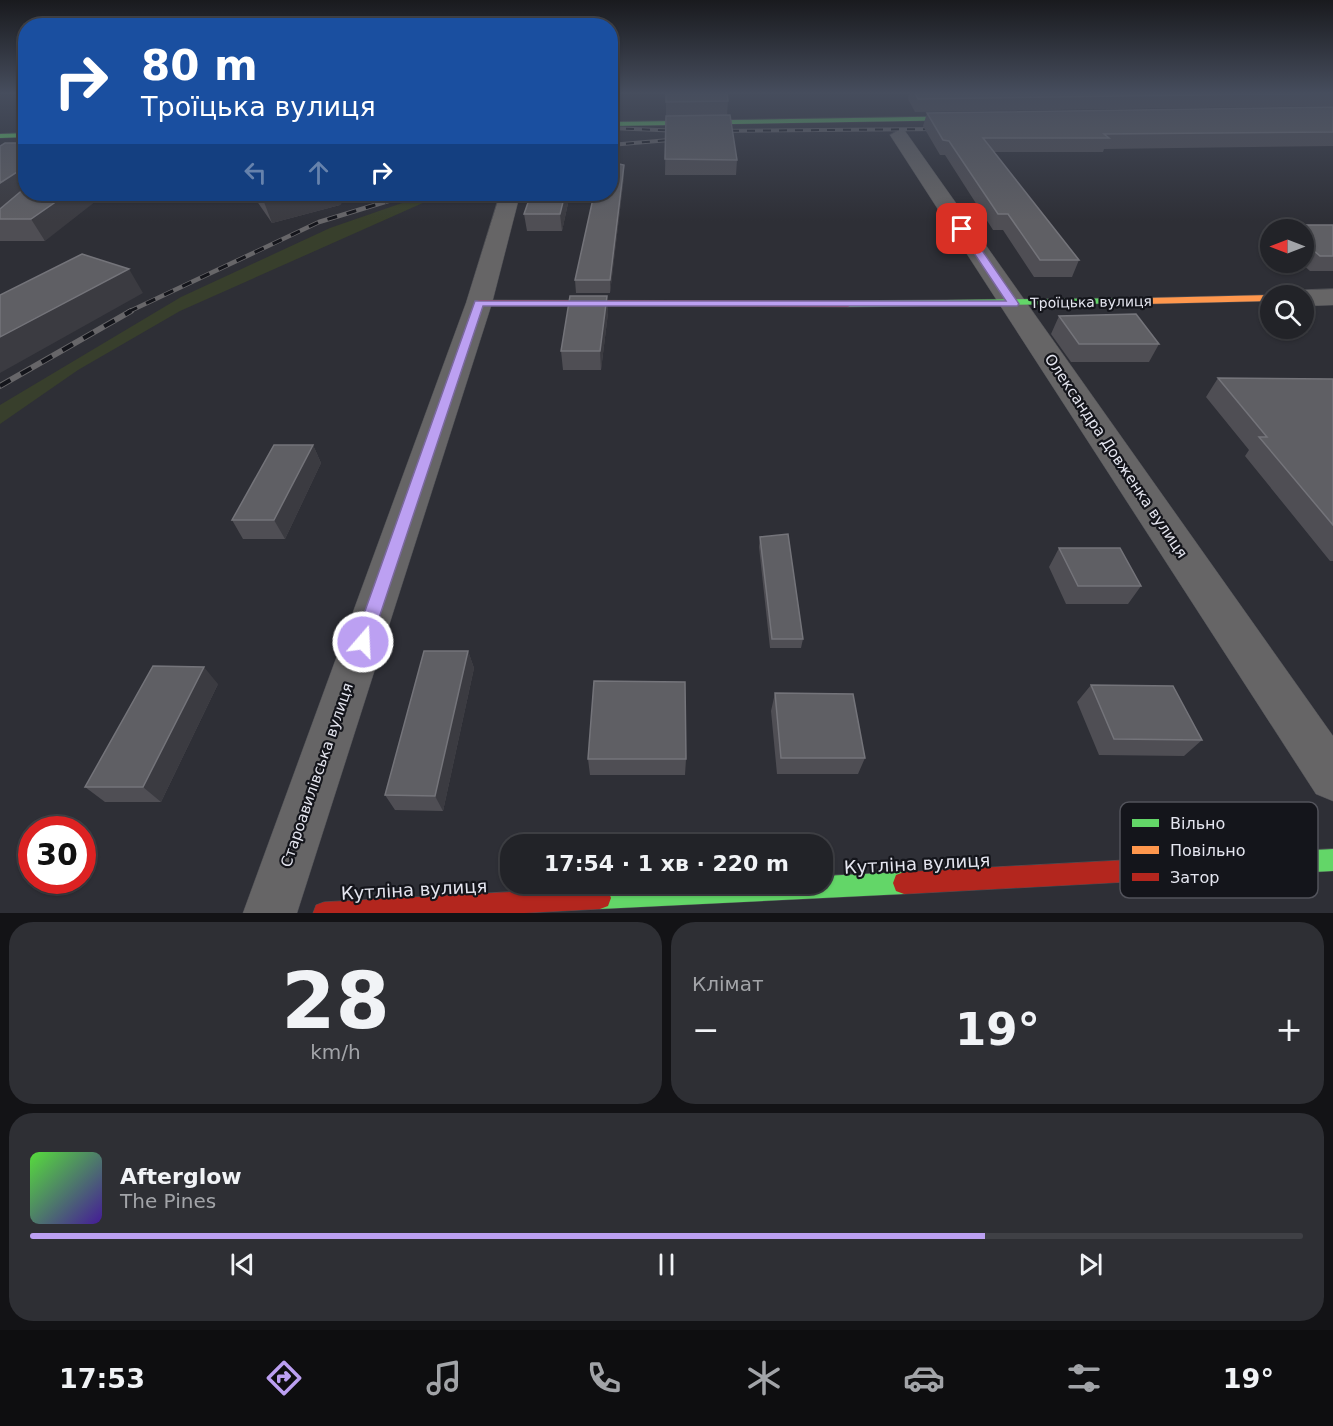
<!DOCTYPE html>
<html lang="uk">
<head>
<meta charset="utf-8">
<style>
	:root { --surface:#222328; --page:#2e2f34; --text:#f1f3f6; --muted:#a2a4a8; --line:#3f4045; --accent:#bca0f2 }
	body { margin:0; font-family:"DejaVu Sans",sans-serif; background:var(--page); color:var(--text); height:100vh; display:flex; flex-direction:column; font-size:22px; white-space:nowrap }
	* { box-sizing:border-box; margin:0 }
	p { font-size:20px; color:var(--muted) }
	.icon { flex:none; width:33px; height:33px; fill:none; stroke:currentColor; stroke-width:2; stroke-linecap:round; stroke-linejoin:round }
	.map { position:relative; height:913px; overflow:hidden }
	.details { display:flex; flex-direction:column; gap:9px; padding:9px; background:#131316; flex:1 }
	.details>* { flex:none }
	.top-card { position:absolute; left:18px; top:18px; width:600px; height:183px; border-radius:24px; box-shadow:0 2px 4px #0004,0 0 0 2px var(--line); background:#1a4fa0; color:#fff; overflow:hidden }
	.needle { width:39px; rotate:270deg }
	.controls { position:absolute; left:1260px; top:219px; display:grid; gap:12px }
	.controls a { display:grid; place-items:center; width:54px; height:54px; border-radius:50%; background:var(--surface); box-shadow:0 2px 4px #0004,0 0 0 2px var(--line); font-size:30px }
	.speed { position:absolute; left:18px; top:816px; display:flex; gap:12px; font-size:30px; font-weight:700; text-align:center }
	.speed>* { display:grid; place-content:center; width:78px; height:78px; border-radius:50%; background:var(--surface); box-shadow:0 2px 4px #0004,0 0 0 2px var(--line); line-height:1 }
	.speed .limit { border:9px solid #d22; background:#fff; color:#111 }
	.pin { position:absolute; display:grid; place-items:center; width:51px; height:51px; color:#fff; margin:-26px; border-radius:12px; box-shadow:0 3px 9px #0006 }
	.me { position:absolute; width:66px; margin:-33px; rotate:19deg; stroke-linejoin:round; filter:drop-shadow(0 0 4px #0008) }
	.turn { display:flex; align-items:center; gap:21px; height:126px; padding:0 24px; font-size:27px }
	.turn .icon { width:78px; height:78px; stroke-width:2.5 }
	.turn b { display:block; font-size:42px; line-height:51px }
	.lanes { display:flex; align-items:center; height:57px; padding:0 24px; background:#0003; justify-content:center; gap:30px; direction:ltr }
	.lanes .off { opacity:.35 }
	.big { font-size:45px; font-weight:600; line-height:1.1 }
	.details .card { flex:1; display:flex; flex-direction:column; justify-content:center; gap:9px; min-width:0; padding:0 21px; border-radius:24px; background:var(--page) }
	.details .dial { align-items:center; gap:0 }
	.dial b { font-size:78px; line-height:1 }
	.song { display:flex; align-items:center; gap:18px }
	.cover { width:72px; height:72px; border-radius:9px; background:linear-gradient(135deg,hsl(110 70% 55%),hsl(260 70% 35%)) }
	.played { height:6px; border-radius:3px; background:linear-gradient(90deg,var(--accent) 75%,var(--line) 75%) }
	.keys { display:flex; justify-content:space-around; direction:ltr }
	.heat { display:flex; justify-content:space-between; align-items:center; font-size:33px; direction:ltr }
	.details .tiles { flex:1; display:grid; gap:9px; grid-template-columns:1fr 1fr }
	.card:last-child { grid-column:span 2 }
	.trip { position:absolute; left:500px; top:834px; width:333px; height:60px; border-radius:24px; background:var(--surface); box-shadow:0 2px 4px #0004,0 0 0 2px var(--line); font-weight:600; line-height:60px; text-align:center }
	.dock { display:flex; height:96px; justify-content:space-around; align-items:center; background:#0e0e10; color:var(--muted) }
	.dock .icon { width:42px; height:42px }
	.dock .selected { color:var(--accent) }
	.dock b { font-size:27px; color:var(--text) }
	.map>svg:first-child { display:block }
	.green { fill:#383f2c }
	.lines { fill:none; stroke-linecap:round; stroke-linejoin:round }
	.street-casing { stroke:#4c4d53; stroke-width:1 }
	.fast-casing { stroke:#4c4d53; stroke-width:1 }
	.slow-casing { stroke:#4c4d53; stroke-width:1 }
	.jam-casing { stroke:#4c4d53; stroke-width:1 }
	.street { fill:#666566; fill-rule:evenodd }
	.fast { fill:#63d668; fill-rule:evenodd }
	.slow { fill:#ff974d; fill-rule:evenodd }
	.jam { fill:#b3261e; fill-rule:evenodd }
	.rail-far2-casing { stroke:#676669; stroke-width:4 }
	.rail-far1-casing { stroke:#676669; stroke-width:4.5 }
	.rail-casing { stroke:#676669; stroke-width:6 }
	.rail-far2 { stroke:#14151b; stroke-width:2; stroke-dasharray:8; stroke-linecap:butt }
	.rail-far1 { stroke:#14151b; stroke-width:3; stroke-dasharray:10; stroke-linecap:butt }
	.rail { stroke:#14151b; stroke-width:4; stroke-dasharray:12; stroke-linecap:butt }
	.wall { fill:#4f4e54 }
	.shaded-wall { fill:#3b3b41 }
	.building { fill:#5f5f64; stroke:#74747a; stroke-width:1.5 }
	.route { fill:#bca0f2; stroke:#7a689d; stroke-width:1.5 }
	.labels { text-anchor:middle; stroke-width:4.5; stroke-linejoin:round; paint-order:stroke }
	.far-street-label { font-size:14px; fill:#e4e5ef; stroke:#14151b }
	.street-label { font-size:15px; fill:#e4e5ef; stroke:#14151b }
	.near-street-label { font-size:18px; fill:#e4e5ef; stroke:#14151b }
	.key { fill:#14151b; stroke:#52535b; stroke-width:1.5 }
	.key-label { font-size:16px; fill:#e4e5ef }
</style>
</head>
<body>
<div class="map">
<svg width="1333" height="913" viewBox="0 0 1333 913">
	<rect width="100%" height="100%" fill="#2e2f36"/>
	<path class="green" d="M428,194H443L180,311L78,370L0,424V405L181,297L330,228Z"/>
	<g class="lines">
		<g class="street-casing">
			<path id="street" d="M899,130L905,131L1333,736V801L1316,794L890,135Z
				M500,194H520L492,303L297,913H243L466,303Z
				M1333,289V305L1304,306V296H1293L1304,290Z"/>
		</g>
		<g class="fast-casing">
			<path id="fast" d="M972,116V120H969L610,126V122Z
				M26,133V137L0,138V134Z
				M1145,298L1149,299V303L848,307L843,304L848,301Z
				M1333,849V871L1164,880L1156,877L1153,869L1156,861L1164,858Z
				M904,872L912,875L915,883L912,891L904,894L600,909L592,906L589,898L592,890L600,887L674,884H822V876Z"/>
		</g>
		<g class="slow-casing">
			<path id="slow" d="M1270,295L1273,296H1270V301L1145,304L1140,301L1145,298Z"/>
		</g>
		<g class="jam-casing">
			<path id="jam" d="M479,300L848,301L853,304L848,307L475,305L474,303Z
				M1164,858L1172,861L1175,869L1172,877L1164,880L904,894L896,891L893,883L896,875L904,872Z
				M600,887L608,890L611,898L608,906L600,909L525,913H313L316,905L324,902Z"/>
		</g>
		<use href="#street" class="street"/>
		<use href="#fast" class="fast"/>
		<use href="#slow" class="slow"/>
		<use href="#jam" class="jam"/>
		<g class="rail-far2-casing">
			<path id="rail-far2" d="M610,128L682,131
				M715,131L940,129
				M610,145L681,139"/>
		</g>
		<g class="rail-far1-casing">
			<path id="rail-far1" d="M128,312L319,222L411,194"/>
		</g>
		<g class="rail-casing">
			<path id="rail" d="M0,386L131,311"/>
		</g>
		<use href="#rail-far2" class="rail-far2"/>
		<use href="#rail-far1" class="rail-far1"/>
		<use href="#rail" class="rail"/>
	</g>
	<path class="wall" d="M666,93L728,101L727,115L666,116Z
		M909,93H1333V106L915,112L908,99Z
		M1333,107V146L1104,149L1103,152H994L1079,260L1072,277H1034L1003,230H993L945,155H940L923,126L927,113Z
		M666,116L737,160L736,175H665Z
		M26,143V194L45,241H0V146Z
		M624,176L610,293H576L575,280Z
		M252,194H348L340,205L272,223Z
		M531,194H570L562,231H527L524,214Z
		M1282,225H1333V271H1310L1300,262H1304V230H1280Z
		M607,296L608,313L601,370H563L561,351Z
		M1059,316L1159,344L1149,362H1071L1051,334Z
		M1218,378L1333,379V561H1330L1245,456L1249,450L1206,397Z
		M313,445L321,463L285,539H243L232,520Z
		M760,537L803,639L801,648H770L759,547Z
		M1059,548L1141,586L1128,604H1066L1049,567Z
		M468,651L474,668L443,811L395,810L385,795Z
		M218,684L161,802H105L85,787Z
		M1091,685L1202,740L1184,756L1099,755L1077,702Z
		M775,693L865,758L858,774H777L771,711Z
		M588,759H686L685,775H590Z"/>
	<path class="shaded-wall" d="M624,165V176L610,293V280Z
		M17,172L26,186V194L0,213V183Z
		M67,194H105L45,241L31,219Z
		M298,194H348L340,205L272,223L264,202Z
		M565,194H570L562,231L560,214Z
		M129,269L143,293L0,373V337Z
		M607,296L608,313L601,370L600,351Z
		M313,445L321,463L285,539L274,520Z
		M468,651L474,668L443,811L435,796Z
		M204,667L218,684L161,802L143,787Z"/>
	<path class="building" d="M666,93H727L728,101L666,102Z
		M915,93H1333L918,99Z
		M1333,107V132L1104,134L1109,138H983L1079,260H1040L1008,214H998L949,141L943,140L927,113Z
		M730,115L737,160L665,159L666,116Z
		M5,143H26V172H17L0,183V146Z
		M610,162L624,165L610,280H575L594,194H610Z
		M26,187V194H67L31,219H0V209Z
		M258,194H298L264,202Z
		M531,194H565L560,214H524Z
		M1282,225H1333V256H1320L1304,242V230H1288Z
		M82,254L129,269L0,337V295Z
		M570,296H607L600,351H561Z
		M1136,314L1159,344H1079L1059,316Z
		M1218,378L1333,379V525L1259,437H1267Z
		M274,445H313L274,520H232Z
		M788,534L803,639H772L760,537Z
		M1059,548H1120L1141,586H1078Z
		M424,651H468L435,796L385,795Z
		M153,666L204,667L143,787H85Z
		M594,681L685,682L686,759H588Z
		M1091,685L1173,686L1202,740L1114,739Z
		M775,693L853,694L865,758H781Z"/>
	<linearGradient id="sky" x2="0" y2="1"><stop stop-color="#191a1e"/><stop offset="0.42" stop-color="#464d5d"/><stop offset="1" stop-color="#464d5d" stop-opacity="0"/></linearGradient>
	<rect width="1333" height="221" fill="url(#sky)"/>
	<path class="route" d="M959,227H966L1019,304L1017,306H483L371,642L369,647L363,649L357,647L354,642L475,301H1006L958,229Z"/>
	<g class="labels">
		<g class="far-street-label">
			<text transform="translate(1091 302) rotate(-1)" y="5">Троїцька вулиця</text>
		</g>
		<g class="street-label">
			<text transform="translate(1116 456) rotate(56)" y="5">Олександра Довженка вулиця</text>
			<text transform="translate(317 775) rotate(-71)" y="5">Староавилівська вулиця</text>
		</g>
		<g class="near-street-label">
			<text transform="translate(917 864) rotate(-3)" y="6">Кутліна вулиця</text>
			<text transform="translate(414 890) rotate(-3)" y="6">Кутліна вулиця</text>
		</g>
	</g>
	<rect x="1120" y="802" width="198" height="96" rx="9" class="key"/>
	<rect x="1132" y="819" width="27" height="8" fill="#63d668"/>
	<rect x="1132" y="846" width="27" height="8" fill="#ff974d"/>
	<rect x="1132" y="873" width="27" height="8" fill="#b3261e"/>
	<g class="key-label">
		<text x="1170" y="829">Вільно</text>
		<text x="1170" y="856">Повільно</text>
		<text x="1170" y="883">Затор</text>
	</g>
</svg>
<div class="controls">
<a><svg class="needle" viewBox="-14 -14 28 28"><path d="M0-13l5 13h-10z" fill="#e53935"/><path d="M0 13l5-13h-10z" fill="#a2a4a8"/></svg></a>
<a><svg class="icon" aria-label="search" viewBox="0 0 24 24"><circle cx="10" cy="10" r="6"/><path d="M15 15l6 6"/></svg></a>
</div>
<div class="speed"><div class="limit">30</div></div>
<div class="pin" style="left:962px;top:229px;background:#d93025"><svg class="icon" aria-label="arrive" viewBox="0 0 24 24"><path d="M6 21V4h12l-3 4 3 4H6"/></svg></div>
<svg class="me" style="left:363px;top:642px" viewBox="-20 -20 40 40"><circle r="17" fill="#bca0f2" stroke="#fff" stroke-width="3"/><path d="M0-11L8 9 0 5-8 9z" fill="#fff"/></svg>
<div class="trip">17:54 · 1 хв · 220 m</div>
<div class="top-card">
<div class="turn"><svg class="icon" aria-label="right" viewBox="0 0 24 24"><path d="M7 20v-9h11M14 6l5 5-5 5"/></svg><div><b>80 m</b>Троїцька вулиця</div></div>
<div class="lanes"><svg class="icon off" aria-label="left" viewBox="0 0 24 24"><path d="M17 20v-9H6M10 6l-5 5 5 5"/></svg><svg class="icon off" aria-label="ahead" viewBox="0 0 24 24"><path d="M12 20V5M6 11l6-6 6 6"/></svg><svg class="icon" aria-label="right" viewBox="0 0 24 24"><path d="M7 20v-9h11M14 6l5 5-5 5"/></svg></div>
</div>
</div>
<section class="details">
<div class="tiles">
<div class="card dial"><b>28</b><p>km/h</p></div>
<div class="card"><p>Клімат</p>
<div class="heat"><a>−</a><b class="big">19°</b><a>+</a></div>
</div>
<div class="card">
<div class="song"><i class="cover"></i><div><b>Afterglow</b><p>The Pines</p></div></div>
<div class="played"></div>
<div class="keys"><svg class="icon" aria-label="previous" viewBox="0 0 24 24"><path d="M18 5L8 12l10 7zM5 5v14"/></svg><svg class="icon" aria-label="pause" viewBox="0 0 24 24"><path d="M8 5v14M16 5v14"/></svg><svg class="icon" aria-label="next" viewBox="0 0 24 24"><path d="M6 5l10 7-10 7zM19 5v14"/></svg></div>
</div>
</div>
</section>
<nav class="dock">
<b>17:53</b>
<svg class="icon selected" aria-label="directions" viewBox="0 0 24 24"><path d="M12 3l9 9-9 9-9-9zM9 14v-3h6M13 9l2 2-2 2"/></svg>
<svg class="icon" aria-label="music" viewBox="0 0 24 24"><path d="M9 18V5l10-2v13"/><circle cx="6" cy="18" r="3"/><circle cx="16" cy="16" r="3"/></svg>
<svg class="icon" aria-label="phone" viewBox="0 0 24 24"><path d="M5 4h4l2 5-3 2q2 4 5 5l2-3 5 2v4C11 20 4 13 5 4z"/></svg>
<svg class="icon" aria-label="climate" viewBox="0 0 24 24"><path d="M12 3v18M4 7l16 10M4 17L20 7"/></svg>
<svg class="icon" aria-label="car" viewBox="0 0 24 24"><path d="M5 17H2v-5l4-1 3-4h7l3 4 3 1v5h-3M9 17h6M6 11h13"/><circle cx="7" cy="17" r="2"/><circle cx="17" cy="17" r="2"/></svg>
<svg class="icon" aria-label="filters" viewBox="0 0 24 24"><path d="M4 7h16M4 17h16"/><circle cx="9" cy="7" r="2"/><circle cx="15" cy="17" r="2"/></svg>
<b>19°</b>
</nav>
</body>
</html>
